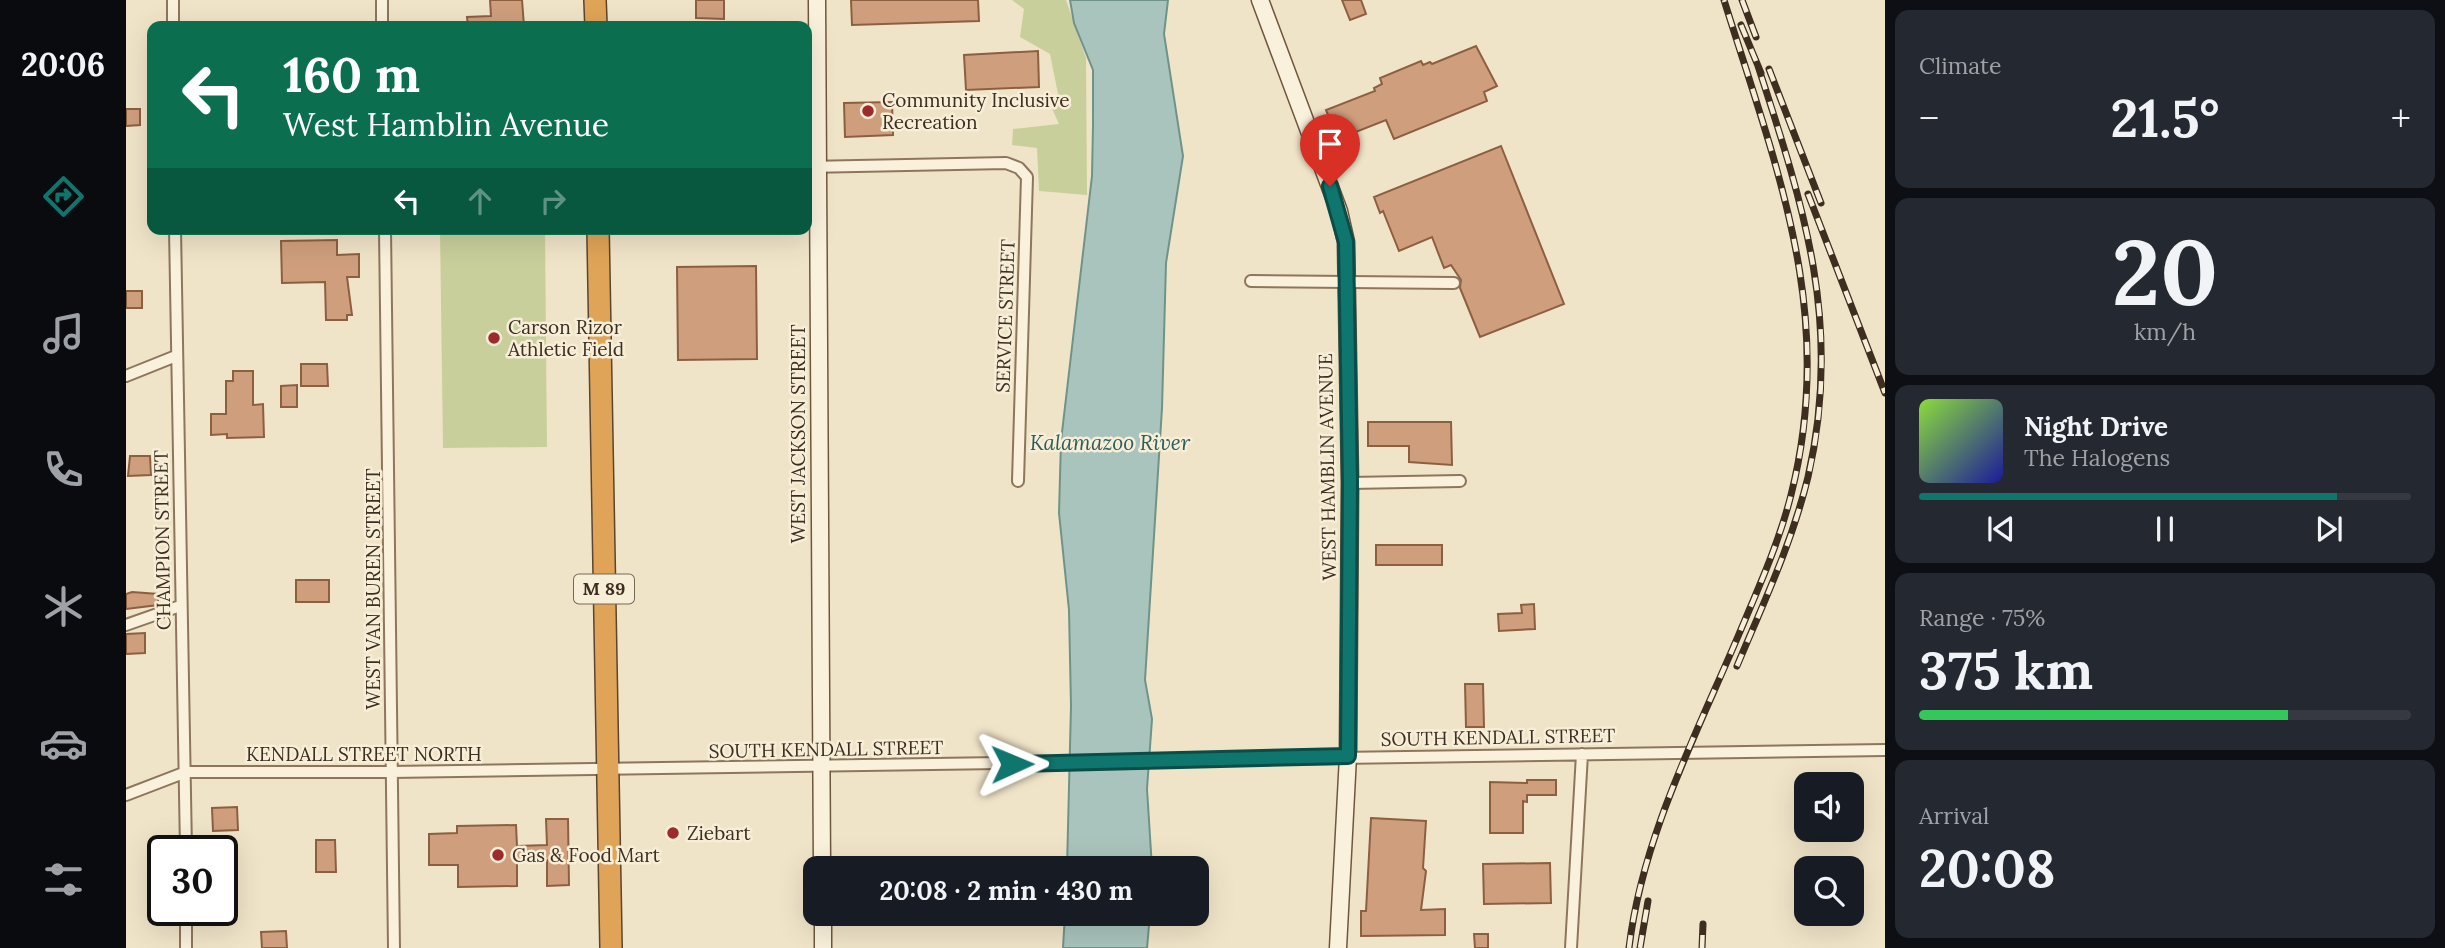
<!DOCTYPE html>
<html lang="en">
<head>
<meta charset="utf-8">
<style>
	:root { --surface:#171b24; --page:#242831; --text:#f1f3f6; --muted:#9ea1a6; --line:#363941; --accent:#0f766e }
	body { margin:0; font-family:Lora,serif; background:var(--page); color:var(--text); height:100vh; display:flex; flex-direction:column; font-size:26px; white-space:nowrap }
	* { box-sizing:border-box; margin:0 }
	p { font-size:23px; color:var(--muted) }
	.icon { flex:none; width:38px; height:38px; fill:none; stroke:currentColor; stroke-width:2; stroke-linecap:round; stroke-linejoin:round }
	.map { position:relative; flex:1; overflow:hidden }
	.drawer { display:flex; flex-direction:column; gap:10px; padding:10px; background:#0d0f14; width:560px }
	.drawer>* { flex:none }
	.hud { position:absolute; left:21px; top:21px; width:665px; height:214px; border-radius:14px; box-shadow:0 7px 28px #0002; background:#0b6e4f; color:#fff; overflow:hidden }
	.fabs { position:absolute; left:1668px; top:772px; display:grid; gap:14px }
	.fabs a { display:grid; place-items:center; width:70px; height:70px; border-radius:14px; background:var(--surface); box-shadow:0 7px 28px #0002; font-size:35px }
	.speed { position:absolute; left:21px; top:835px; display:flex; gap:14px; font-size:35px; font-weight:700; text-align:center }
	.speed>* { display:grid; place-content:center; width:91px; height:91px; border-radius:50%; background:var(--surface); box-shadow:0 7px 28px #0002; line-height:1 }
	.speed .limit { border:4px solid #111; border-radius:10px; background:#fff; color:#111 }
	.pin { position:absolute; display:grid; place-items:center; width:60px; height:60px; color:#fff; margin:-72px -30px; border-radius:50% 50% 50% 0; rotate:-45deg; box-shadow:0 0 7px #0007 }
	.pin .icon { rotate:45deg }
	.me { position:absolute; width:77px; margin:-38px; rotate:89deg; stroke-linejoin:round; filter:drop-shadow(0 0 5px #0008) }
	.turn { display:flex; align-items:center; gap:24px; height:147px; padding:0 21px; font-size:32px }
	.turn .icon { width:91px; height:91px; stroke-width:2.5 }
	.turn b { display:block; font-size:49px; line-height:60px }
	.lanes { display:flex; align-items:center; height:66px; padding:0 21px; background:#0003; justify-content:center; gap:35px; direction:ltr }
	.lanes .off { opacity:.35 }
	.big { font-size:52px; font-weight:800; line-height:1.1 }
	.drawer .card { flex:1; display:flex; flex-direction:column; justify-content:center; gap:10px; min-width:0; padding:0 24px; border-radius:14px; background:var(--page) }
	.drawer .dial { align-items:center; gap:0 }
	.dial b { font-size:91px; line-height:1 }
	.song { display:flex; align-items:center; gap:21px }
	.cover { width:84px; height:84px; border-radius:10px; background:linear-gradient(135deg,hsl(90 70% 55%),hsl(240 70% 35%)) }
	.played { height:7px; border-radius:4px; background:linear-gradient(90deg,var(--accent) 85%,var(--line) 85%) }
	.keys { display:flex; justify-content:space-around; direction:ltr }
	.heat { display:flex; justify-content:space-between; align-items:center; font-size:38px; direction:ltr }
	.charge { height:10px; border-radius:5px; background:linear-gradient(90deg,#34c759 75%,var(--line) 0) }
	.trip { position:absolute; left:677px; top:856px; width:406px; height:70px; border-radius:14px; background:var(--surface); box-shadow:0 7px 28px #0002; font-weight:800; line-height:70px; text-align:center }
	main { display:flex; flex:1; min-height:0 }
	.tab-bar { display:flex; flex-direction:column; width:126px; justify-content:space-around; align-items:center; background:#090b0e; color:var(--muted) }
	.tab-bar .icon { width:49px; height:49px }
	.tab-bar .active { color:var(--accent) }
	.tab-bar b { font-size:32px; color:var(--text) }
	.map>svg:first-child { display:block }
	.green { fill:#c9cf9b }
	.water { fill:#a9c4bc; stroke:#6f938a; stroke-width:2 }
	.building { fill:#cf9f7d; stroke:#8d5f41; stroke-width:2 }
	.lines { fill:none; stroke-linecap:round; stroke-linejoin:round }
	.street-casing { stroke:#8d765c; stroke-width:14 }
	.secondary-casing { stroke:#6f573f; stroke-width:19 }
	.highway-casing { stroke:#5b4430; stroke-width:24 }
	.street { stroke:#faf1dc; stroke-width:10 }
	.secondary { stroke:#faf1dc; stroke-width:16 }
	.highway { stroke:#e0a458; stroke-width:21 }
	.rail-casing { stroke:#3d2e20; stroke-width:7 }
	.rail { stroke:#f7eed8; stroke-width:4.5; stroke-dasharray:13; stroke-linecap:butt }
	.route-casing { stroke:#0a4d48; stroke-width:18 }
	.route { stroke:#0f766e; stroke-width:12 }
	.poi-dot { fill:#9e2a2b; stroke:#f7eed8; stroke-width:2.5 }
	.labels { text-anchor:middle; stroke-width:5; stroke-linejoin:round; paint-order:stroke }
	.shield { fill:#f7eed8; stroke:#756857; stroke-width:2 }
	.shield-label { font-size:18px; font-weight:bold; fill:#3d2e20 }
	.poi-label { font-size:19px; fill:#3d2e20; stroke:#f7eed8; text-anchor:start }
	.street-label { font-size:19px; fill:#3d2e20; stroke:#f7eed8 }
	.water-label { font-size:21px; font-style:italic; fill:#2f5d5a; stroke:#f7eed8 }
</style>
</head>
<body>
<main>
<nav class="tab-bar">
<b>20:06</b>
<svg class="icon active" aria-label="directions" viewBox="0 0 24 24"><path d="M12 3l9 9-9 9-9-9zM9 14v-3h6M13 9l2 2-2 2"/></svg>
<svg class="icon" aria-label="music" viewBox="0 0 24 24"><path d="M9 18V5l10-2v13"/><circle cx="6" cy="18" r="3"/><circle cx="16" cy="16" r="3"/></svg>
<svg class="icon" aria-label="phone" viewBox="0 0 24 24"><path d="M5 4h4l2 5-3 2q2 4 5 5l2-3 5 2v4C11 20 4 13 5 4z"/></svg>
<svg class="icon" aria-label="climate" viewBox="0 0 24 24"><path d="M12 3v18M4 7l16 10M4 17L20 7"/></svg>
<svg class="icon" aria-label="car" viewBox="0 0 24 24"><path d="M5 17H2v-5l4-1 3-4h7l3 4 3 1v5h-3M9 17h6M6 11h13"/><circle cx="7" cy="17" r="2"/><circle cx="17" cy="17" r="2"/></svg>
<svg class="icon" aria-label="filters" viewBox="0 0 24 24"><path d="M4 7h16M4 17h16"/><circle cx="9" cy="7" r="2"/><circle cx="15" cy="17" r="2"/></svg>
</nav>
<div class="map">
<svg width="1759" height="948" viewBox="0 0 1759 948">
	<rect width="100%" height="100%" fill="#f0e4c8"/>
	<path class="green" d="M886,0H940L960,58L961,195L913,191L911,148L886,145L887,129L933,124L924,104L932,94L924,54L894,37L898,9Z
		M314,229H419L421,447L317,448Z"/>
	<path class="water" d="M944,0H1042L1038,34L1057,156L1040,263L1036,408L1019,680L1026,719L1021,789L1026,868H941L945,706L943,610L933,513L935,441L966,176L967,125V70L948,23Z
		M939,914H1024L1021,948H937Z"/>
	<path class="building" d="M364,0H396L398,26H342L341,17L365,16Z
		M570,0H598V19L570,18Z
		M725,0H852L853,21L726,25Z
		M1216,0H1235L1240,14L1224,20Z
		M1350,46L1371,86L1358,92L1361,101L1268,139L1260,120L1212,139L1200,110L1249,91L1248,88L1256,84L1254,78L1295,61L1297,65L1304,62L1306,64Z
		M912,51L913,87L840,90L838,55Z
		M766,102L767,135L719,137L718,103Z
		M0,109H14V125L0,126Z
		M1375,146L1438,304L1354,337L1334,288L1335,280L1325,265L1318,268L1306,237L1273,251L1257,211L1254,213L1248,197Z
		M211,240V255L233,254V277H221L226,315H221V320H200L199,282L156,283L155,241Z
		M630,266L631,359L552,360L551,267Z
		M0,291H16V308H0Z
		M175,364H201L202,386H175Z
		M107,371H127V405L137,404L138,437L101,438V434L85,435V414H100V381H107Z
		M171,385V407H155V386Z
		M1242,422H1325L1326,465L1283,462V446H1242Z
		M4,456H24L25,475L2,476Z
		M1250,545H1316V565H1250Z
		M170,580H203V602H170Z
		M6,592L32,594V605L0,609V594Z
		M1408,604L1409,629L1373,631L1372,614L1396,613L1395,605Z
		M19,633V653L0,654V634Z
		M1339,684H1357L1358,727H1340Z
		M1401,780H1430V795H1401V802L1397,801V833H1364V782L1401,783Z
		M111,807L112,830L87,831L86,808Z
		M1245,818L1300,821L1297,868L1300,871L1295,910L1319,909V935L1235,936V911H1240Z
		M420,819H442L443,885L421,886V860H391V886L332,887V865H303V834L331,833V826L390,825L391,846L421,845Z
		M190,840H209L210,872H190Z
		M1424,863L1425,903L1358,904L1357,864Z
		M160,931L161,948H136L135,932Z
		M1348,934H1362V948H1349Z"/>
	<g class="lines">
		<g class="street-casing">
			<path id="street" d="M47,0V26
				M256,0V26
				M681,167L880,163L893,168L901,177L892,481
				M49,229L60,850
				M259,229L268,948
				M1125,281L1328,283
				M0,376L50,356
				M1224,483L1334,481
				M0,625L54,606
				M0,795L60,772H265L1759,750
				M60,948V910
				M1445,948L1456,754"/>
		</g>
		<g class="secondary-casing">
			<path id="secondary" d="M691,0L696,868
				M1134,0L1213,211L1220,242L1224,483L1222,756L1212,948
				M697,914V948"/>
		</g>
		<g class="highway-casing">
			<path id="highway" d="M469,0L470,26
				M472,229L485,948"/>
		</g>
		<use href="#street" class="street"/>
		<use href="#secondary" class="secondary"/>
		<use href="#highway" class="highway"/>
		<g class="rail-casing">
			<path id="rail" d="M1616,0L1630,37
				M1615,25L1635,73
				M1643,69L1695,203
				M1682,194L1759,393
				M1611,666C1637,604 1666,543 1682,477C1717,325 1678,207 1632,66
				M1503,948C1516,838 1570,735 1613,634C1632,589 1653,543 1665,495C1711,314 1651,170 1598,0
				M1514,948L1522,901
				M1576,948L1577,924"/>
		</g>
		<use href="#rail" class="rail"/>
	</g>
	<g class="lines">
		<g class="route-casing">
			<path id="route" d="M886,764L1222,756L1224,482L1220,242L1204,186"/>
		</g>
		<use href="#route" class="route"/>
	</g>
	<g class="poi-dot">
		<circle cx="742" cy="111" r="7"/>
		<circle cx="368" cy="338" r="7"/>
		<circle cx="547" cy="833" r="7"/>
		<circle cx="372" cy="855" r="7"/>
	</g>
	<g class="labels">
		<rect class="shield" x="448" y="574.5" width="60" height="29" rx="5"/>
		<g class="shield-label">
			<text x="478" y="595">M 89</text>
		</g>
		<g class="poi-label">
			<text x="756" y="107">Community Inclusive<tspan x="756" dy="22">Recreation</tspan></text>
			<text x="382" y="334">Carson Rizor<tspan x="382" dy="22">Athletic Field</tspan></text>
			<text x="561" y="840">Ziebart</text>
			<text x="386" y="862">Gas &amp; Food Mart</text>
		</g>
		<g class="street-label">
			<text transform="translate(879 316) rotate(-88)" y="7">SERVICE STREET</text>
			<text transform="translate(672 434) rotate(-90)" y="7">WEST JACKSON STREET</text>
			<text transform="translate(1201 467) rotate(-91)" y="7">WEST HAMBLIN AVENUE</text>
			<text transform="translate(36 540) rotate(-91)" y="7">CHAMPION STREET</text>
			<text transform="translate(247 589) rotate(-90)" y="7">WEST VAN BUREN STREET</text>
			<text transform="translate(1372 737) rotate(-1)" y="7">SOUTH KENDALL STREET</text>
			<text transform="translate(700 749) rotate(-1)" y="7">SOUTH KENDALL STREET</text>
			<text x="238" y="761">KENDALL STREET NORTH</text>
		</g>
		<g class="water-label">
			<text x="984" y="450">Kalamazoo River</text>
		</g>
	</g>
</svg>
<div class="fabs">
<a><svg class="icon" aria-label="sound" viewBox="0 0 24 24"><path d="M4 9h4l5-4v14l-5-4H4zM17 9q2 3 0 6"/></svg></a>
<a><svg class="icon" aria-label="search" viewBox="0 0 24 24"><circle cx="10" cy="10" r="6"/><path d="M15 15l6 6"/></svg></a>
</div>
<div class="speed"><div class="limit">30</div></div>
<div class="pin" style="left:1204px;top:186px;background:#d93025"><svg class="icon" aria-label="arrive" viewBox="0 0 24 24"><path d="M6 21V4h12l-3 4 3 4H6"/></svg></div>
<svg class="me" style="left:886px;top:764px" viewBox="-20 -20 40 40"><path d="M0-17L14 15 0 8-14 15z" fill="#0f766e" stroke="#fff" stroke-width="4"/></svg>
<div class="trip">20:08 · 2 min · 430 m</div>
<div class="hud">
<div class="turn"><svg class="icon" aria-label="left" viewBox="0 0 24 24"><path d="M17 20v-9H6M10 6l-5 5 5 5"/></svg><div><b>160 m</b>West Hamblin Avenue</div></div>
<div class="lanes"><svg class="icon" aria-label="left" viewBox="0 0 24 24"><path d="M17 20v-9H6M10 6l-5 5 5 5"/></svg><svg class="icon off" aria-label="ahead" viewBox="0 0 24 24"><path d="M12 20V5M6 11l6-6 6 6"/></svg><svg class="icon off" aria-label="right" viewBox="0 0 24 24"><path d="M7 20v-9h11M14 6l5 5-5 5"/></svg></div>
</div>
</div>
<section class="drawer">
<div class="card"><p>Climate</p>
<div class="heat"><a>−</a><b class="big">21.5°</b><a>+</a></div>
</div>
<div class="card dial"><b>20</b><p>km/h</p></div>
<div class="card">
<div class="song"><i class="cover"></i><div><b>Night Drive</b><p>The Halogens</p></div></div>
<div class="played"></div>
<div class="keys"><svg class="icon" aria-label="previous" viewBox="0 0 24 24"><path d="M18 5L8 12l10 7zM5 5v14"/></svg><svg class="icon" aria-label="pause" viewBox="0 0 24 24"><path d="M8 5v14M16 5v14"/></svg><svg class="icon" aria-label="next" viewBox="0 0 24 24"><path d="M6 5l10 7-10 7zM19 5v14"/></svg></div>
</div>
<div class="card"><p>Range · 75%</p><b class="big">375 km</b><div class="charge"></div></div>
<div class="card"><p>Arrival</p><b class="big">20:08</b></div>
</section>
</main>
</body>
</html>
